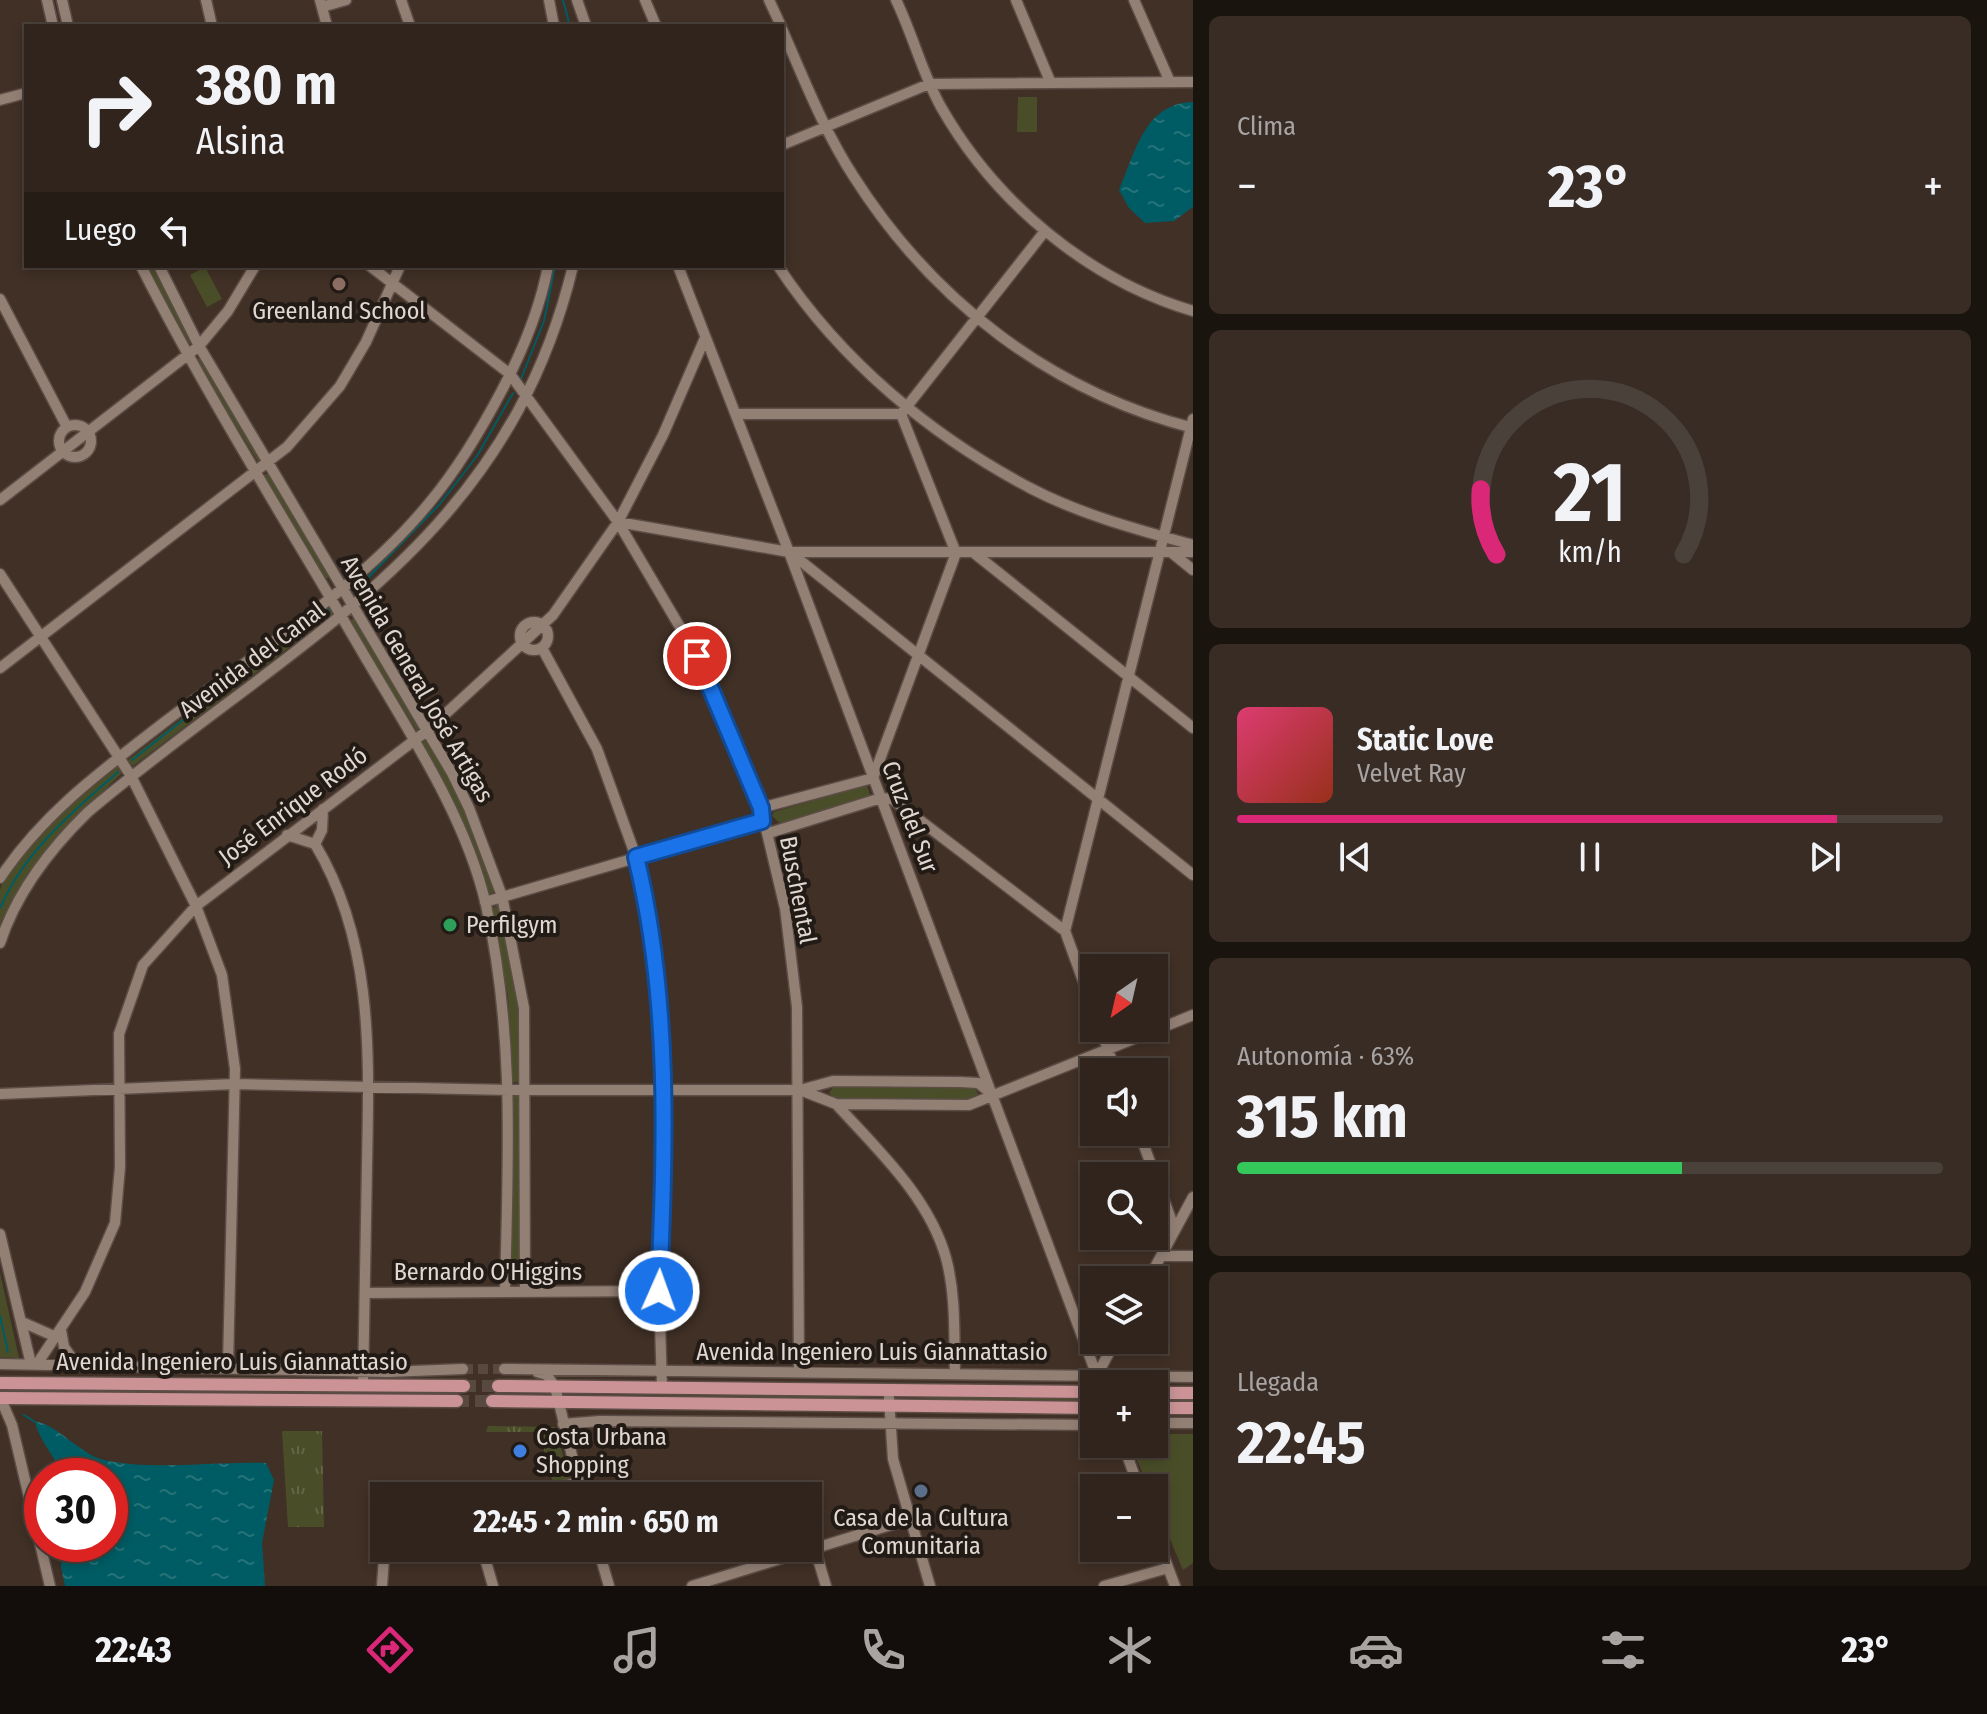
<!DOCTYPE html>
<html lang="es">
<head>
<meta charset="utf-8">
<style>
	:root { --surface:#30241c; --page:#382c25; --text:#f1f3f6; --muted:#a8a4a3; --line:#4b413b; --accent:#db2777 }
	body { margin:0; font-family:"Fira Sans Condensed",sans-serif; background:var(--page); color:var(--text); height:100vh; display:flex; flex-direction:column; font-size:30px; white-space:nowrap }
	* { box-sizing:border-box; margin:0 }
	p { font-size:26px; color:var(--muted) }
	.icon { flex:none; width:44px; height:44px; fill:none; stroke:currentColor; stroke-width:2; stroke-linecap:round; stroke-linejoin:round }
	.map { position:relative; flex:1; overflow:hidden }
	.drawer { display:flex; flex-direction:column; gap:16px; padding:16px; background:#1a140f; width:794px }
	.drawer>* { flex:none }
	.top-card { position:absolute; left:24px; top:24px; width:760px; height:244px; border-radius:0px; box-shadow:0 4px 12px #0003,0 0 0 2px var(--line); background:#30241c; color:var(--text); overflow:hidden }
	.needle { width:52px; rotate:214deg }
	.fabs { position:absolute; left:1080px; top:954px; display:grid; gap:16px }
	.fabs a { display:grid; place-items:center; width:88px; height:88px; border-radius:0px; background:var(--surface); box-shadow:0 4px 12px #0003,0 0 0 2px var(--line); font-size:40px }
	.speed { position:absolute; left:24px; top:1458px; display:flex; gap:16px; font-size:40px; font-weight:700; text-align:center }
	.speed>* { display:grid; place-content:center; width:104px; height:104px; border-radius:50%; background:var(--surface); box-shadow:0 4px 12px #0003,0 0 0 2px var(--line); line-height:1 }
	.speed .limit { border:12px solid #d22; background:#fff; color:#111 }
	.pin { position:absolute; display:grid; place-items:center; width:68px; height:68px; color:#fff; margin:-34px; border:4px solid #fff; border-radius:50%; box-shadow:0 2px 8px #0007 }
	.me { position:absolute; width:88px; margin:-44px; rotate:2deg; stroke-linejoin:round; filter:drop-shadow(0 0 6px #0008) }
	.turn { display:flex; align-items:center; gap:28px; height:168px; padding:0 40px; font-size:36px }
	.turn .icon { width:104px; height:104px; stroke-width:2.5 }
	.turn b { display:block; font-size:56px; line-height:68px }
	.then { display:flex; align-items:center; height:76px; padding:0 40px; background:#0003; gap:16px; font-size:30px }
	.big { font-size:60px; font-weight:700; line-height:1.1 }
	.drawer .tile { flex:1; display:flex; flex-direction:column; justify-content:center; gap:12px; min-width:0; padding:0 28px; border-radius:12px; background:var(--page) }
	.drawer .dial { align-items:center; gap:0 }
	.dial svg { height:208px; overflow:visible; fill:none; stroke:var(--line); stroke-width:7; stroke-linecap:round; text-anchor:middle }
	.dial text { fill:var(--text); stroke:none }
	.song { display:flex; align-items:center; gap:24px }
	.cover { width:96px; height:96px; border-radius:12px; background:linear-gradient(135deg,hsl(340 70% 55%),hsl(10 70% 35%)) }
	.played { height:8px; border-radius:4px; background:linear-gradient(90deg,var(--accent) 85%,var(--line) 85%) }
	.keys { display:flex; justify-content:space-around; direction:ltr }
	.heat { display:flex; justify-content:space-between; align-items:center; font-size:44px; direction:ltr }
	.charge { height:12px; border-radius:6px; background:linear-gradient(90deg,#34c759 63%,var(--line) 0) }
	.trip { position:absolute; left:370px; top:1482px; width:452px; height:80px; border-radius:0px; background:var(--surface); box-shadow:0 4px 12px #0003,0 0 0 2px var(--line); font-weight:700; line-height:80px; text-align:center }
	.tab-bar { display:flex; height:128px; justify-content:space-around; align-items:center; background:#130e0b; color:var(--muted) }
	.tab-bar .icon { width:56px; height:56px }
	.tab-bar .current { color:var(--accent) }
	.tab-bar b { font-size:36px; color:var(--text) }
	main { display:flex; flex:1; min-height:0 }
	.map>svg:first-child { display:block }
	.green { fill:#4a4e28 }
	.park { fill:url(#park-tufts) }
	.water { fill:url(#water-ripples) }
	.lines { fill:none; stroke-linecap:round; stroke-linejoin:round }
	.stream { stroke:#005c64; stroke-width:2 }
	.minor-tunnel { stroke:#584940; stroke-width:10; stroke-dasharray:10 5; stroke-linecap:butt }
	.major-tunnel { stroke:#584940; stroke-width:12; stroke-dasharray:12 6; stroke-linecap:butt }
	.minor-casing { stroke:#5b4c45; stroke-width:13 }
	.major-casing { stroke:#5b4c45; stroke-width:15 }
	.minor { stroke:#938075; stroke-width:10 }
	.major { stroke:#cb9396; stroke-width:12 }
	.route-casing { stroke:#114b97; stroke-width:20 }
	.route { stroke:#1a73e8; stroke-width:14 }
	.education-dot { fill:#8d6e63; stroke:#211a15; stroke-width:3 }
	.leisure-dot { fill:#2e9e5b; stroke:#211a15; stroke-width:3 }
	.shop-dot { fill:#3f7fe0; stroke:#211a15; stroke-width:3 }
	.service-dot { fill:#5c6f8a; stroke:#211a15; stroke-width:3 }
	.labels { text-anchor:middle; stroke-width:8; stroke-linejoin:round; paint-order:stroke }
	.poi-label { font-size:24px; fill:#e1d6d0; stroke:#211a15 }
	.street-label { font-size:24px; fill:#e1d6d0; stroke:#211a15 }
</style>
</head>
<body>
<main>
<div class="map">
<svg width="1193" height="1586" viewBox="0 0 1193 1586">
	<defs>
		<pattern id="park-tufts" width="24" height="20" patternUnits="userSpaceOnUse" patternTransform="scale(2)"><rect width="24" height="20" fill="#4a4e28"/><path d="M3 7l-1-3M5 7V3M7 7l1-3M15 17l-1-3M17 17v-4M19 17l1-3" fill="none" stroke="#646746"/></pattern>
		<pattern id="water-ripples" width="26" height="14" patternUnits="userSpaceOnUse" patternTransform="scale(2)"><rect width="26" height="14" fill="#005c64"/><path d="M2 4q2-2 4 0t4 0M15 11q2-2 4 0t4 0" fill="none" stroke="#257379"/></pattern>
	</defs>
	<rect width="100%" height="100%" fill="#403026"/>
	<path class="green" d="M1018,97H1037V132H1017Z
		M145,266H154L191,339L189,345L186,346Z
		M205,267L222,299L207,307L190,275Z
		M200,358L260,457L259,463L195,361Z
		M265,474H270L330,574L328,578H323L264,479Z
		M328,606L333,614L133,766L128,760Z
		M356,617L420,726L417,731L349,621Z
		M424,741L430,742L467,813L497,891L488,894L421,744Z
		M117,767L122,773C73,820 30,862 0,924V889L4,880L47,825Z
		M862,786H867L870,795L867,798L780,823L772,816L774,812Z
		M500,905L518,993L522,1082H513L508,995L491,908Z
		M972,1084L979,1095L976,1100H837L829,1093L834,1086Z
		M513,1096H522L519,1282H511Z
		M0,1273L19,1358L0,1357Z
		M219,1389L413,1391L412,1395H166L22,1390Z
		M841,1395L877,1400L570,1399V1396Z
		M966,1396L1092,1397L1094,1402L898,1400Z
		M1154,1434H1193V1563L1183,1570L1154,1501V1488H1149L1130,1444H1154Z"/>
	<path class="park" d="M488,1426L555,1427L570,1480L554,1486L539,1432H486Z
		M282,1431H322L324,1527H288Z"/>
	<path class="water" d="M1193,102V207L1174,221L1145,223L1129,208L1119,190C1135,154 1144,103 1193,102Z
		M35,1422C53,1421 81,1455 104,1460C156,1471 213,1461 266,1463L274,1480L262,1543L265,1586H65L61,1567L62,1544H110V1476H61C58,1458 41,1445 35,1422Z"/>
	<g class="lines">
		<path class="stream" d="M563,0L570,26
			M521,379L544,321L555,266
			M354,592L439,505L477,456L513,393
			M312,619L329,610
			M132,760L269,652
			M0,908C25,851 72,812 118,772
			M0,1316L8,1352
			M24,1415L35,1422"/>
		<path class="minor-tunnel" d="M463,1369H504"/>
		<path class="major-tunnel" d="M464,1386H498
			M457,1401H492"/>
		<g class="minor-casing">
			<path id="minor" d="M47,0L53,26
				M62,0L68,26
				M206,0L212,26
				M320,0L327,26
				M401,0L410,26
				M549,0L554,26
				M577,0L586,26
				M645,0L656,26
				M769,0L781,26
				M896,0C913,35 922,73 941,107C995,202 1088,280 1193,311
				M1016,0L1050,81
				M1134,0L1170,82
				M322,7L346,0
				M782,29C804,79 824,131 854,177C933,301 1050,391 1193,428
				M0,100L26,93
				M782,145L929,84L1193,82
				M141,266C209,400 289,526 364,655C409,732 466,817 486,905C515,1035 508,1160 505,1291
				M159,266L199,346L452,773L469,808L502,896L524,1008L525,1292
				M370,266L510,374L618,522L697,656L761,808L785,908L797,1007L799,1372
				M678,266L789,552L1100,1384
				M778,266C841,361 931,436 1032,489C1082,515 1139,530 1193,545
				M0,299L67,427
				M736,414H901L1045,231
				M59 441a16 16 0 1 1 32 0a16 16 0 1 1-32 0Z
				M0,500L199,346L228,311L255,266
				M618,522L789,552H1193
				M974,553L1193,728
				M1172,553L1193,570
				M792,554L1193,875
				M0,574L131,776L196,906L222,975L235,1069L228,1366
				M520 636a14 14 0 1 1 28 0a14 14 0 1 1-28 0Z
				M542,648L597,749L636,857L652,926L666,1087L659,1291L662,1388
				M0,668L287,447L340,386L366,342L400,266
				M761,808L873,778L956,553L901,414
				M769,833L881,798L892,799L1065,931
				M287,835L315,844L322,830L323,809
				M315,844C374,942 369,1055 367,1165C366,1239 364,1312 363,1385
				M0,878C44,812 104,769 166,721C253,655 361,587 430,502C459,467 481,430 502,390C522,352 540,309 548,266
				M485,902L762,821
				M0,943C17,891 50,849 88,812C290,641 505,548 573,266
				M1094,1011L1065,931L1193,419
				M1100,1028L1116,1072
				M800,1090L836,1104L969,1105L1193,1015
				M0,1094L235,1084L510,1090H800L833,1081L960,1082L978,1083L989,1092
				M836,1104C877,1149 929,1197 946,1258C956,1295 954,1335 955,1374
				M1139,1132L1175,1230
				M0,1234L31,1364
				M1162,1256H1193
				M1148,1280L1193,1197
				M365,1293L659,1291
				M22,1322L56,1337
				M61,1330L64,1347L76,1364
				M0,1364L388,1372L463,1369
				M37,1364L85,1292L115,1223L120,1167L119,1034L143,965L196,906L428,730L553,615L618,522L663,435L705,338
				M504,1369L1193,1377
				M537,1372L547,1375L555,1387L582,1496
				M1097,1375L1116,1340
				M0,1397L12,1425L50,1586
				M889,1398L893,1459L930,1586
				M1154,1423H1193
				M563,1424L600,1421L1094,1425
				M1123,1444L1139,1488
				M530,1496L578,1482
				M1154,1530L1175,1586
				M482,1548L493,1586
				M598,1548L609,1586
				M815,1549L826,1586
				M382,1586L384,1558L391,1548
				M692,1586L910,1519
				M1104,1586L1168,1568"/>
		</g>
		<g class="major-casing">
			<path id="major" d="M0,1383L464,1386
				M498,1386L1094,1392
				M1154,1393H1193
				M0,1398L457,1401
				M492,1401L1094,1408
				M1154,1408H1193"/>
		</g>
		<use href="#minor" class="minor"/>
		<use href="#major" class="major"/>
	</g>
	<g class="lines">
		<g class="route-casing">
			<path id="route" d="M659,1291C665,1145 671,1001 636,857L762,821L761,808L697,656"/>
		</g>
		<use href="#route" class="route"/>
	</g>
	<circle class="education-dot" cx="339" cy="284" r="8"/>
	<circle class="leisure-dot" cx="450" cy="925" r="8"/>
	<circle class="shop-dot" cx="520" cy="1451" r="8"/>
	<circle class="service-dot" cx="921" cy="1491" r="8"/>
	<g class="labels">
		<g class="poi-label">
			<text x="339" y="319">Greenland School</text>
			<text x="466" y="933" text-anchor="start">Perfilgym</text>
			<text x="536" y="1445" text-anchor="start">Costa Urbana<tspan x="536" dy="28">Shopping</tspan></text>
			<text x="921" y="1526">Casa de la Cultura<tspan x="921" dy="28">Comunitaria</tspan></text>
		</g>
		<g class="street-label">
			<text transform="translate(252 660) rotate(-37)" y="8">Avenida del Canal</text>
			<text transform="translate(417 679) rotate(60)" y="8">Avenida General José Artigas</text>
			<text transform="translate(293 806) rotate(-37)" y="8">José Enrique Rodó</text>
			<text transform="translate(910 817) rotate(69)" y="8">Cruz del Sur</text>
			<text transform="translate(798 890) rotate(79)" y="8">Buschental</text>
			<text x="488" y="1280">Bernardo O'Higgins</text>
			<text x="872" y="1360">Avenida Ingeniero Luis Giannattasio</text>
			<text x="232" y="1370">Avenida Ingeniero Luis Giannattasio</text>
		</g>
	</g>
</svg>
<div class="fabs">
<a><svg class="needle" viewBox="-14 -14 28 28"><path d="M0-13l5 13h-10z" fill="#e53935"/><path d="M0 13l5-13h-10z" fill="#a8a4a3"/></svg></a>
<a><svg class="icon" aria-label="sound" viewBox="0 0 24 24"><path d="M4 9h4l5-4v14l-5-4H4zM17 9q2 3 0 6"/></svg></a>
<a><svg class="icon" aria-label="search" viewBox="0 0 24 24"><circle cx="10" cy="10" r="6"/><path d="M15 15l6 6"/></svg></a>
<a><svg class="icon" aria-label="layers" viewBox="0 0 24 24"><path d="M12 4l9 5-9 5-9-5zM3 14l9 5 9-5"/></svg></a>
<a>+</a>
<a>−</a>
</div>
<div class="speed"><div class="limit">30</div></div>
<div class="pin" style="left:697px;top:656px;background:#d93025"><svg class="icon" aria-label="arrive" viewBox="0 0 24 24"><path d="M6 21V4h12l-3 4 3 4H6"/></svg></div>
<svg class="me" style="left:659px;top:1291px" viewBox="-20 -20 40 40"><circle r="17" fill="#1a73e8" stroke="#fff" stroke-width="3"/><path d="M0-11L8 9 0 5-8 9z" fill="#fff"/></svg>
<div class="trip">22:45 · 2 min · 650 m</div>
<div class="top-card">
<div class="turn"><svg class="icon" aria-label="right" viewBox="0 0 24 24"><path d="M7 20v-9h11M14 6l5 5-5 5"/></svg><div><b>380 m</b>Alsina</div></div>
<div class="then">Luego<svg class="icon" aria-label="left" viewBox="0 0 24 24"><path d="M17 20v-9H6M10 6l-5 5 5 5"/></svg></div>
</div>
</div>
<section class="drawer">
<div class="tile"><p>Clima</p>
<div class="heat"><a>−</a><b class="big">23°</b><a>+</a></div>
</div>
<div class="tile dial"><svg viewBox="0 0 100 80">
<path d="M14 69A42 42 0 1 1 86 69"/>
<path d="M14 69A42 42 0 0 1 8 44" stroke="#db2777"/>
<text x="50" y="56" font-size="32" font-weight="700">21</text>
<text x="50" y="72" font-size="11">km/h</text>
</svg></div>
<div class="tile">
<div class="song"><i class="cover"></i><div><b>Static Love</b><p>Velvet Ray</p></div></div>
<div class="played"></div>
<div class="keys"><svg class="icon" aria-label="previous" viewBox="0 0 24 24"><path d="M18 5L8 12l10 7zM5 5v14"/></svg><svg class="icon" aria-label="pause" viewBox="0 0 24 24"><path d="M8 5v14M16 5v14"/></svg><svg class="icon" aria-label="next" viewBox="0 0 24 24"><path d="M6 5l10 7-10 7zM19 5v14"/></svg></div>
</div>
<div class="tile"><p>Autonomía · 63%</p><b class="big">315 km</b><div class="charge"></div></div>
<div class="tile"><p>Llegada</p><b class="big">22:45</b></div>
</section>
</main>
<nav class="tab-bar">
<b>22:43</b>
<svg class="icon current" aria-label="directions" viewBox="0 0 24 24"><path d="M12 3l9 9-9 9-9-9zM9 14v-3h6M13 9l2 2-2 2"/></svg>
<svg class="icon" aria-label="music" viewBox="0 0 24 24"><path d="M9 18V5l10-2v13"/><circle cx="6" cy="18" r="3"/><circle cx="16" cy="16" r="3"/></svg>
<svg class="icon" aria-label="phone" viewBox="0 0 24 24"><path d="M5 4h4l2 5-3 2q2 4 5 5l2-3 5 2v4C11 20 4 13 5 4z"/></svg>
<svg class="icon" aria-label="climate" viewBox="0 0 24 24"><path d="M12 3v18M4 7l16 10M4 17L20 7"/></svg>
<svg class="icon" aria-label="car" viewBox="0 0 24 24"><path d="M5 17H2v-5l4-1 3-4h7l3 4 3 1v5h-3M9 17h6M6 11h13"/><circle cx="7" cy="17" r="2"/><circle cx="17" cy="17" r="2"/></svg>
<svg class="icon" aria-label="filters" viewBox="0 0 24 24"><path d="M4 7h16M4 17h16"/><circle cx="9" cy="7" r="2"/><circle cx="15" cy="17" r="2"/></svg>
<b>23°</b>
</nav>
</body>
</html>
